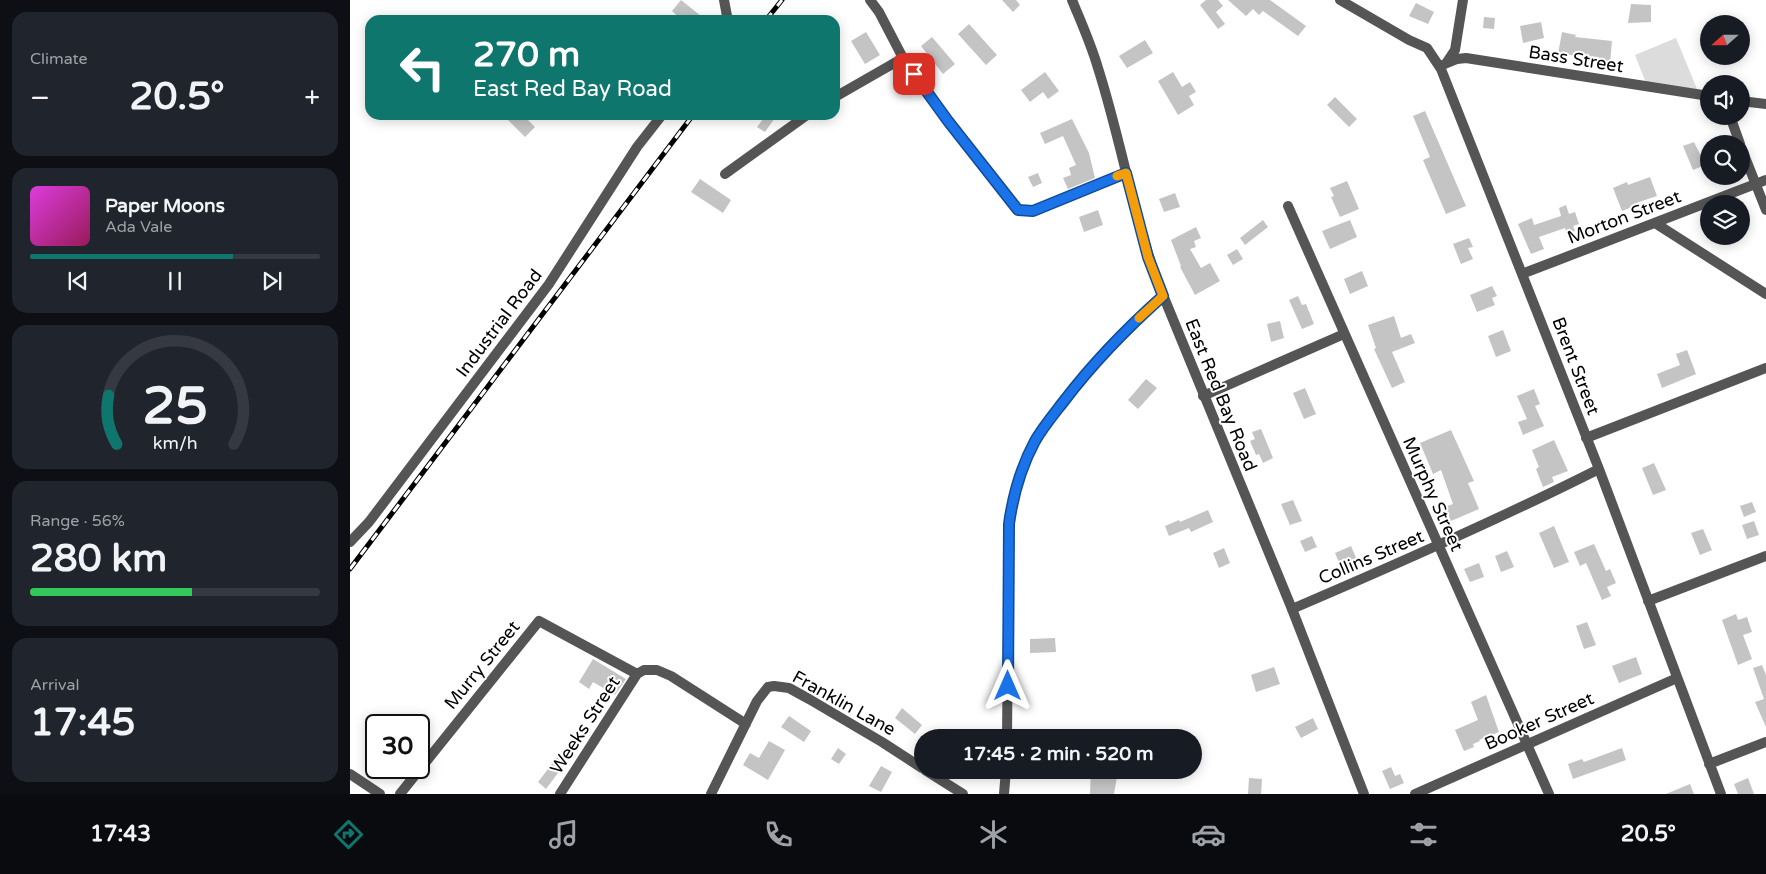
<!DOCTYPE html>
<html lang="en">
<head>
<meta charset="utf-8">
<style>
	:root { --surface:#171b24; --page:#20242c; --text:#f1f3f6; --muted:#9ea1a6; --line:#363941; --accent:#0f766e }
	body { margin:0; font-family:"Varela Round",sans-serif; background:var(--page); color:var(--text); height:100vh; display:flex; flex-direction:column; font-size:19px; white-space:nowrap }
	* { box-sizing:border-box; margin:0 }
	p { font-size:16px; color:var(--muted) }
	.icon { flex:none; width:28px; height:28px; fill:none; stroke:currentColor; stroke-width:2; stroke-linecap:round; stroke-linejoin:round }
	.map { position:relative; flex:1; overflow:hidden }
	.drawer { display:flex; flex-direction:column; gap:12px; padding:12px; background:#0d0f14; width:350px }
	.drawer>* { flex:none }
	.hud { position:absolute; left:15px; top:15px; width:475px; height:105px; border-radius:15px; box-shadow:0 2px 12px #0003; background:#0f766e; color:#fff; overflow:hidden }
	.needle { width:32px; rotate:249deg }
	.controls { position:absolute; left:1350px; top:15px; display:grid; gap:10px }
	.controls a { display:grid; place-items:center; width:50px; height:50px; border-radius:50%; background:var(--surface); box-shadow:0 2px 12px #0003; font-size:25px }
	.speed { position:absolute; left:15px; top:714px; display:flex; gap:10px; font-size:25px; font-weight:700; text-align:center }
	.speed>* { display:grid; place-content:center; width:65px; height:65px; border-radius:50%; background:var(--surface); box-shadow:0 2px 12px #0003; line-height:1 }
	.speed .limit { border:2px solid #111; border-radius:8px; background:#fff; color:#111 }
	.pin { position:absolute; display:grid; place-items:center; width:42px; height:42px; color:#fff; margin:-21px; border-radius:10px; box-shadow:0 2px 8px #0006 }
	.me { position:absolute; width:55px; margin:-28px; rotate:0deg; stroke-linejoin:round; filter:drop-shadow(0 0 4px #0008) }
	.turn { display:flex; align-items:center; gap:18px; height:105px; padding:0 25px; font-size:22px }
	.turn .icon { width:65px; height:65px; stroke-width:2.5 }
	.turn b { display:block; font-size:35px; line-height:42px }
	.big { font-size:38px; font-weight:700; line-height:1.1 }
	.drawer .card { flex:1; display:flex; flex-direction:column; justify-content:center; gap:8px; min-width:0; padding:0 18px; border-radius:15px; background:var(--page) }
	.drawer .dial { align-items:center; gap:0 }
	.dial svg { height:130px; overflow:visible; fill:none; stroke:var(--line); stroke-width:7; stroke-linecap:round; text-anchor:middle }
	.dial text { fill:var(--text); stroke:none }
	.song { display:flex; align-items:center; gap:15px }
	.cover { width:60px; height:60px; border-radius:8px; background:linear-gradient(135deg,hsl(300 70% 55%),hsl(330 70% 35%)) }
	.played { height:5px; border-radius:2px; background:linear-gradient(90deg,var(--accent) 70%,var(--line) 70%) }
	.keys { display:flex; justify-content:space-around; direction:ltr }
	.heat { display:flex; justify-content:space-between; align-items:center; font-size:28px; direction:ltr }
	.charge { height:8px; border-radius:4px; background:linear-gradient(90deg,#34c759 56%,var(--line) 0) }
	.trip { position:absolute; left:564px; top:729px; width:288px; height:50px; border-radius:25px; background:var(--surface); box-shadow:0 2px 12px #0003; font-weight:700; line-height:50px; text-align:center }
	.dock { display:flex; height:80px; justify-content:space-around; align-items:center; background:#090b0e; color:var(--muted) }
	.dock .icon { width:35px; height:35px }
	.dock .active { color:var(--accent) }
	.dock b { font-size:22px; color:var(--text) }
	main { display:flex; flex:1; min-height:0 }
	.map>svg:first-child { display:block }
	.green { fill:#dcdcdc }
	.building { fill:#c4c4c4 }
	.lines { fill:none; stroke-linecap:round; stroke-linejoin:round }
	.minor { stroke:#555; stroke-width:10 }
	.tertiary { stroke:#555; stroke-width:10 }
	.rail-casing { stroke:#000; stroke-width:5 }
	.rail { stroke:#fff; stroke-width:3; stroke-dasharray:9; stroke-linecap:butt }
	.route-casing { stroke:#114b97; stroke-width:12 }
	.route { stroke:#1a73e8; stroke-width:9 }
	.slow { stroke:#f59e0b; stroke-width:9 }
	.labels { text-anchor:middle; stroke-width:4; stroke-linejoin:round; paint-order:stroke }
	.street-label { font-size:18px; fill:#000; stroke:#fff }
</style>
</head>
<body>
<main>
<section class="drawer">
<div class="card"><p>Climate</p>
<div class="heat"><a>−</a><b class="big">20.5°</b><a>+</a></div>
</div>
<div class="card">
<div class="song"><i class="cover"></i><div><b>Paper Moons</b><p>Ada Vale</p></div></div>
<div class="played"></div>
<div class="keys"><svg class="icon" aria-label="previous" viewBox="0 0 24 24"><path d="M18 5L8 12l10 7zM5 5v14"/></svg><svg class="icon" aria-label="pause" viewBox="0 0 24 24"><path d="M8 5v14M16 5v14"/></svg><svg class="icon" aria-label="next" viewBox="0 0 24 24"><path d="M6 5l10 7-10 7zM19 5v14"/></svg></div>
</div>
<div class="card dial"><svg viewBox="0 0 100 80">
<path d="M14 69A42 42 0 1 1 86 69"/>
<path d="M14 69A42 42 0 0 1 9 39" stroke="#0f766e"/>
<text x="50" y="56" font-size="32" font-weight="700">25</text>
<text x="50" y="72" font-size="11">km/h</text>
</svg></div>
<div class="card"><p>Range · 56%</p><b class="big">280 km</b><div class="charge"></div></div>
<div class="card"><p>Arrival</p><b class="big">17:45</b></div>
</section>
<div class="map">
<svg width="1416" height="794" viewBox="0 0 1416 794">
	<rect width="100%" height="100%" fill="#fff"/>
	<path class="green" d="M1326,38L1347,89L1296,83L1285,55Z"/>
	<path class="building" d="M331,0L356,20H332L322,11Z
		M652,0H666L670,5L663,12Z
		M856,0H868L873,6L866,12L875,24L868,29L850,5Z
		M878,0H920L956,26L948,36L913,11L909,15L903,9L896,16Z
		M1066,3L1084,12L1078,24L1059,16Z
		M1281,4L1301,5V22L1278,23Z
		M1134,17L1145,18L1144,29L1133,28Z
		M1191,22L1194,38L1173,43L1170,26Z
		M619,24L647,55L636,65L608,34Z
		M516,32L530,55L515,64L501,41Z
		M1212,32L1226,35L1225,37L1262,41L1260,63L1249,61V57L1208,54Z
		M582,37L605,64L593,74L571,46Z
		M795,40L803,53L777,68L769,56Z
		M695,72L709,91L698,99L693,92L680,102L671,90Z
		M823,72L832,87L840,82L846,92L839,96L844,105L828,115L808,81Z
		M985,97L1007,119L999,127L977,105Z
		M1075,111L1116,206L1096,214L1073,160L1080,157L1063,116Z
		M164,115H173L185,127L175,137L158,120Z
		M416,115H427L415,132L407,127Z
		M722,119L739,153L745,178L718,189L713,178L721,175L719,168L726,165L713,136L695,144L690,133Z
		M1344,142L1351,156L1353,155V166L1343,170L1333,146Z
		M688,173L692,183L683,187L678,177Z
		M1300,177L1307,196L1286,203L1287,205L1272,211L1263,188L1277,182L1278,185Z
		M350,179L381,200L373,213L341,192Z
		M997,181L1009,209L990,217L981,197L984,196L980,188Z
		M825,193L830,207L814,212L809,199Z
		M1216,205L1219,214L1225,212L1229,224L1223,226L1225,231L1217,234L1215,228L1189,237L1194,249L1181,254L1168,224L1182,218L1184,225L1211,216L1209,208Z
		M748,210L753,225L734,232L729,217Z
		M913,220L918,227L895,245L890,238Z
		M1000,220L1007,237L980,249L972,231Z
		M846,227L851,238L844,241L846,247L840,249L851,268L860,263L870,281L845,295L830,267L831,266L821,240Z
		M1119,238L1123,247L1118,248L1123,259L1111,264L1103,244Z
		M887,249L893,259L883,265L877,255Z
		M1012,271L1018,286L1000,294L994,279Z
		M1142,286L1147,296L1142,298L1145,305L1127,312L1120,295Z
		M948,296L952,305L956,304L964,324L952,329L939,300Z
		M1044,316L1051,338L1061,334L1065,343L1042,352L1055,382L1042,388L1024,349L1026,348L1018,325Z
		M930,321L934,338L921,342L917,324Z
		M1153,330L1161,351L1146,357L1138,336Z
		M1337,350L1346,374L1312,388L1307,374L1330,365L1326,354Z
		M796,379L807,388L788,409L778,400Z
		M955,388L966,414L954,419L943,393Z
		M1184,389L1190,404L1185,406L1194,426L1173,435L1168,422L1177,419L1167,396Z
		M911,429L923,458L913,463L909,454L906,455L900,441L905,439L902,432Z
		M1101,430L1124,481L1118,483L1129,509L1101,521L1095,507L1103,504L1091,470L1083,474L1070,443Z
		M1204,440L1218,471L1202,477L1204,482L1193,487L1186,469L1189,467L1182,450Z
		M1304,463L1316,490L1303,495L1292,468Z
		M943,500L952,521L940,525L931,504Z
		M1402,502L1406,512L1394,517L1390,506Z
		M858,510L863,522L841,532L839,528L819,536L815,526L829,520L830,522Z
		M1404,521L1409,535L1397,539L1392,525Z
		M1204,526L1219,562L1204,568L1189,533Z
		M1353,529L1362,550L1350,555L1341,533Z
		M962,536L967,547L955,552L950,541Z
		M1244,544L1256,571L1260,569L1266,583L1257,587L1261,596L1252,600L1236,563L1230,566L1224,552Z
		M1001,546L1007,560L991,567L985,553Z
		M874,548L880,563L869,568L863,553Z
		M1157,551L1164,567L1151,572L1145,556Z
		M1129,563L1134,577L1120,582L1114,569Z
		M1386,614L1388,620L1397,617L1402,632L1393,635L1402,659L1388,665L1372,620Z
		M1237,622L1246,645L1234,649L1226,626Z
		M705,638L706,652L680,653V639Z
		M1286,657L1292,674L1269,683L1262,666Z
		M243,659L276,679L265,695L243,682L239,689L229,682Z
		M1412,665L1416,675V727L1405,702L1414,699L1403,668Z
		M924,667L930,684L906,692L901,675Z
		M1136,695L1149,732L1129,740L1130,741L1123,744L1124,747L1114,751L1105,730L1128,720L1121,702Z
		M552,708L572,725L565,734L545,718Z
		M439,716L461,731L454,742L431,727Z
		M963,718L968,729L951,738L945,727Z
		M419,741L435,750L418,780L393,765L400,753L409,758Z
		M488,748L496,754L489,764L481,759Z
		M1272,748L1276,760L1223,779L1218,764L1232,759L1234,762Z
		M208,756L216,762L196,789L188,782Z
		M531,766L542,772L531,792L519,786Z
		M1041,767L1045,776L1050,774L1054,783L1040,789L1032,771Z
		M741,770L768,771L764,794H740Z
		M899,778L912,779L911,794H898Z
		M1398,778L1404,794H1388L1384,784Z
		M1340,784L1344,794H1316Z"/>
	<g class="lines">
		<path class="minor" d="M374,0L377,16L376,20
			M520,0L529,12L553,58L598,121L668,210L683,211L776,173
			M990,0L1059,40L1077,48L1091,69L1249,469L1371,794
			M1097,62L1105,50L1113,0
			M1090,66L1107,59L1116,58L1359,96
			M485,97L553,58
			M1391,101L1416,104
			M1380,116L1390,144
			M1391,147L1416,210
			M375,174L457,115
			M938,206L1199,794
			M1305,223L1416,294
			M1172,274L1416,180
			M853,396L994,334
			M1236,438L1416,368
			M0,542L19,522L199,284L287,147L312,115
			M1298,601L1416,556
			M942,609C1045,565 1148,520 1249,469
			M657,738L659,524C663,495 671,467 685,441C693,427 704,414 714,401C743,363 777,328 813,296
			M1359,764L1416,742
			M575,770L613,794
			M0,774L30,794
			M50,794L189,621L287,674
			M210,794L287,674L294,670H307L321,676L396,724
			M361,794L407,701L418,687L424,686L439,688L459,699L532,742L572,768
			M654,794L656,770
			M1065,794L1327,678"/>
		<path class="tertiary" d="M722,0C731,22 741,44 748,68C770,137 782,209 806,278L942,609L1014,794"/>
		<g class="rail-casing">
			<path id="rail" d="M416,20L432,0
				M0,569L343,115"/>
		</g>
		<use href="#rail" class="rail"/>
	</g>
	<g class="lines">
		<g class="route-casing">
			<path id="route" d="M564,74L598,121L668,210L683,211L776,173L798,257L813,296C777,328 743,363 714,401C704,414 693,427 685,441C671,467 663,495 659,524L658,686"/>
		</g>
		<use href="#route" class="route"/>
		<path class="slow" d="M767,176L776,173L798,257L813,296L789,318"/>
	</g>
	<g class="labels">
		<g class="street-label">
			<text transform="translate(1226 59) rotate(9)" y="6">Bass Street</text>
			<text transform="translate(1274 217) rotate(-21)" y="6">Morton Street</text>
			<text transform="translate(149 323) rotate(-53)" y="6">Industrial Road</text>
			<text transform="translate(1226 366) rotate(69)" y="6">Brent Street</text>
			<text transform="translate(871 395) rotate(68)" y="6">East Red Bay Road</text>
			<text transform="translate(1083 494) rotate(66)" y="6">Murphy Street</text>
			<text transform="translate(1021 557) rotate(-23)" y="6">Collins Street</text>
			<text transform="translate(132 665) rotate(-51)" y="6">Murry Street</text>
			<text transform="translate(494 703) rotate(29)" y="6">Franklin Lane</text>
			<text transform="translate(1189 721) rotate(-24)" y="6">Booker Street</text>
			<text transform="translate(235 725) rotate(-57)" y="6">Weeks Street</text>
		</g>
	</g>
</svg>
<div class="controls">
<a><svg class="needle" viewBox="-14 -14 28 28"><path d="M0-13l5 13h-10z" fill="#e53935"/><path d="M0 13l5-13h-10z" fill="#9ea1a6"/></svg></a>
<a><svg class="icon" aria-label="sound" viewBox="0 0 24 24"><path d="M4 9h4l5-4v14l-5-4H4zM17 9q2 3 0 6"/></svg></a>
<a><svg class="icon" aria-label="search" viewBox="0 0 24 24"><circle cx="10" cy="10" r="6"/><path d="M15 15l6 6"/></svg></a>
<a><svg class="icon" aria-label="layers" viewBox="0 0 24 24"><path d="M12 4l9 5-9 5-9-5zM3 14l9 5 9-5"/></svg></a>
</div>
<div class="speed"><div class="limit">30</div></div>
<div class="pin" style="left:564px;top:74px;background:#d93025"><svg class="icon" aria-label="arrive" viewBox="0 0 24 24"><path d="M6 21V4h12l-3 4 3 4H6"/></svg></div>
<svg class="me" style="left:658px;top:686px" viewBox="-20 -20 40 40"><path d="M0-17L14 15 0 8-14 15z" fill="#1a73e8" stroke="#fff" stroke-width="4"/></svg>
<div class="trip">17:45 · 2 min · 520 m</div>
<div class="hud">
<div class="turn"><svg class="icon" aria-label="left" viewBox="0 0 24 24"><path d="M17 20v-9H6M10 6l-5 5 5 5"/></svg><div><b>270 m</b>East Red Bay Road</div></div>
</div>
</div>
</main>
<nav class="dock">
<b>17:43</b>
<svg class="icon active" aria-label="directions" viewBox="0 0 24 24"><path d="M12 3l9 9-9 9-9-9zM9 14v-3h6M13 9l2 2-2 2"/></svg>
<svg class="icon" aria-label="music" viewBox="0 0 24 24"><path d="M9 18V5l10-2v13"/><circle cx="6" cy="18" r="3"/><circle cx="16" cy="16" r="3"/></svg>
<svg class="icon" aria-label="phone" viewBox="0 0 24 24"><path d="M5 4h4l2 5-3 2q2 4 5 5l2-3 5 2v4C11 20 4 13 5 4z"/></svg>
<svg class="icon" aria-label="climate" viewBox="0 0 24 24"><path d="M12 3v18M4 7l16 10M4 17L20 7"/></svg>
<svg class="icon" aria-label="car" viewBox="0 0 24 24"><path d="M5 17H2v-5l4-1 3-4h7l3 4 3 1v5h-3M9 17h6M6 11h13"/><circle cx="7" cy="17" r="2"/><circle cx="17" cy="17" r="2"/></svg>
<svg class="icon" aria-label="filters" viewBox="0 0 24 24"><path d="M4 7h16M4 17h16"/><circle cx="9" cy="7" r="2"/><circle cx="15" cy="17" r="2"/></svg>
<b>20.5°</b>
</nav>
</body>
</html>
